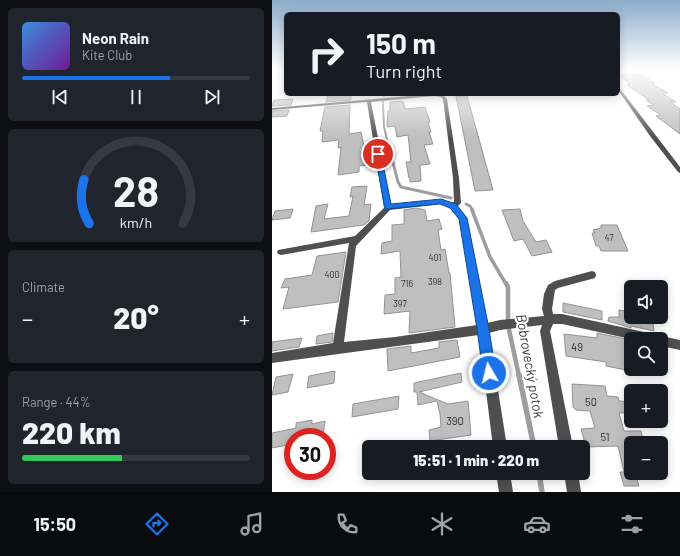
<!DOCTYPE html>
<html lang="en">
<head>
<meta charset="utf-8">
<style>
	:root { --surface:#171b24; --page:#20242c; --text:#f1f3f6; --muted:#9ea1a6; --line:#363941; --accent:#1a73e8 }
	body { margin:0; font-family:Barlow,sans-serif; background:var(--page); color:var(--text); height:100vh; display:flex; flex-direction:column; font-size:15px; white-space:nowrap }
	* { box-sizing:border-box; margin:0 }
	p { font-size:13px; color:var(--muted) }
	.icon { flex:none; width:22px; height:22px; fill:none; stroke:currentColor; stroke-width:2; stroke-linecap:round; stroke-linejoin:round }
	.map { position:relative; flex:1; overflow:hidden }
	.drawer { display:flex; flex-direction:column; gap:8px; padding:8px; background:#0d0f14; width:272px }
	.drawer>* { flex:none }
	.banner { position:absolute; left:12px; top:12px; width:336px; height:84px; border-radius:6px; box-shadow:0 2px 10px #0003; background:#171b24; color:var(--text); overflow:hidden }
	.tools { position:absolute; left:352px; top:280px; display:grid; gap:8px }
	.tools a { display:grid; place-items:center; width:44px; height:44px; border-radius:6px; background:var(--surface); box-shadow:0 2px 10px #0003; font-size:20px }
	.speed { position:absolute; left:12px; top:428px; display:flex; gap:8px; font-size:20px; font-weight:700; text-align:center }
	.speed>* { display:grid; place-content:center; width:52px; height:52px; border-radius:50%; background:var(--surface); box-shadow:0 2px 10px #0003; line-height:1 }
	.speed .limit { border:6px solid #d22; background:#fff; color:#111 }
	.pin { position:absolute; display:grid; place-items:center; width:34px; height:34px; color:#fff; margin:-17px; border:2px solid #fff; border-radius:50%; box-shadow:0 1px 4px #0007 }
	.me { position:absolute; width:44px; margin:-22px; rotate:352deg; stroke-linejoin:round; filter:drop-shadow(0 0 3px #0008) }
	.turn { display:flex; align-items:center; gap:14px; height:84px; padding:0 16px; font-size:18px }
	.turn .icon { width:52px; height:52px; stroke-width:2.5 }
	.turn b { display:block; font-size:28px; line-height:34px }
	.big { font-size:30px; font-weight:800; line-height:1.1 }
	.drawer .widget { flex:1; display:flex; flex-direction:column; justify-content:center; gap:6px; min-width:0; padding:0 14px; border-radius:6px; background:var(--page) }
	.drawer .dial { align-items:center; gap:0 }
	.dial svg { height:104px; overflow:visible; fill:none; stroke:var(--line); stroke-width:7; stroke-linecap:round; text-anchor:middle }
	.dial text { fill:var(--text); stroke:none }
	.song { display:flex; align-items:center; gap:12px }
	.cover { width:48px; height:48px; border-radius:6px; background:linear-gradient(135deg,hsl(210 70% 55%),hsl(280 70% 35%)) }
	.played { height:4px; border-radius:2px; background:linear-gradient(90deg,var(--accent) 65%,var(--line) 65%) }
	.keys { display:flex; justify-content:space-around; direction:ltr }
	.heat { display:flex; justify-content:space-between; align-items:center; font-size:22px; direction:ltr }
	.charge { height:6px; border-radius:3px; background:linear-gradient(90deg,#34c759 44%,var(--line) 0) }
	.trip { position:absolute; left:90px; top:440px; width:228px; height:40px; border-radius:6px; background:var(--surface); box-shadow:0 2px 10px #0003; font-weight:800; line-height:40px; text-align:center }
	.menu { display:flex; height:64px; justify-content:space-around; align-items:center; background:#090b0e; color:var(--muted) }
	.menu .icon { width:28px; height:28px }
	.menu .active { color:var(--accent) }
	.menu b { font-size:18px; color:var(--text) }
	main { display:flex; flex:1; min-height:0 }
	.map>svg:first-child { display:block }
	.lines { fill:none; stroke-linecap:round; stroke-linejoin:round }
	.stream-far5 { stroke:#9d9d9d; stroke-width:1.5 }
	.stream-far4 { stroke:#9d9d9d; stroke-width:2 }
	.stream-far3 { stroke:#9d9d9d; stroke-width:3 }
	.stream-far2 { stroke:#9d9d9d; stroke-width:3.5 }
	.stream-far1 { stroke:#9d9d9d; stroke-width:4.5 }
	.stream { stroke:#9d9d9d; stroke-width:5.5 }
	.building { fill:#bfbfbf; stroke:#939393 }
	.minor { fill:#4f4f4f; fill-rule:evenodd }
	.tertiary { fill:#4f4f4f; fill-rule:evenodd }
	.route { fill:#1a73e8; stroke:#114b97 }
	.labels { text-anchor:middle; stroke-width:4; stroke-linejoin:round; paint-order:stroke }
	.number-label { font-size:9px; fill:#303030 }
	.near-number-label { font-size:11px; fill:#303030 }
	.near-water-label { font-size:14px; font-style:italic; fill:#3e3e3e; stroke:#fff }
</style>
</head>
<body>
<main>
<section class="drawer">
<div class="widget">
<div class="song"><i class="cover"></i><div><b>Neon Rain</b><p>Kite Club</p></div></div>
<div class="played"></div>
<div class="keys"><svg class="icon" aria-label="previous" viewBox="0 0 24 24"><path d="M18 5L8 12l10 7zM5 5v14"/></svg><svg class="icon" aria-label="pause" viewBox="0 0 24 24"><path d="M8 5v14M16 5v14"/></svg><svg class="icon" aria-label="next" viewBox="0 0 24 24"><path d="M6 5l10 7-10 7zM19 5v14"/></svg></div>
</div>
<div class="widget dial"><svg viewBox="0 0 100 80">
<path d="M14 69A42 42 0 1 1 86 69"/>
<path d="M14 69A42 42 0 0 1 10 35" stroke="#1a73e8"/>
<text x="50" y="56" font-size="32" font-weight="700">28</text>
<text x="50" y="72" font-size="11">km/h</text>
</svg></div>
<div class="widget"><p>Climate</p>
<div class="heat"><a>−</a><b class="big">20°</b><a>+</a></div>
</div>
<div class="widget"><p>Range · 44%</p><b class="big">220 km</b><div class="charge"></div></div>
</section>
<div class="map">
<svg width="408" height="492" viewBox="0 0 408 492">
	<rect width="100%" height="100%" fill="#fff"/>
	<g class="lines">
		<path class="stream-far5" d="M112,94V97
			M111,106V101"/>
		<path class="stream-far4" d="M111,105L112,127L118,152"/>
		<path class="stream-far3" d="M118,151L126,182L129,187L179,198
			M194,204L198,206L201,211"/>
		<path class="stream-far2" d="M200,210L218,257L234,284"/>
		<path class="stream-far1" d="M234,283L236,287V325L247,376"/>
		<path class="stream" d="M247,375L262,447
			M267,473L270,492"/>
	</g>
	<path class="building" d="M369,74L383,83H379L396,93L391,94L404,102H398L408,109V134L384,116L389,115L375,106L382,105L374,100H377L355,85L358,84L347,75Z
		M79,94V100L54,102L56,95Z
		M184,96H195L221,190L203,191Z
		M21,99L19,105L0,106L2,100Z
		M131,101L133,109L153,107L158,122H156L159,132H157L161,144L152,145L158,164L148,165L149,181L138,182V178H137L134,162H139L136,135L125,137L123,126L115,127L116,111L118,110V102Z
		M78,105L77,134L89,132L92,146H94L95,152H97V165L87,166V172L66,175L69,147L66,148L67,140L50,142L51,131H48L53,107Z
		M17,110L15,116L0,117V111Z
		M95,186L92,205L99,204L97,221L92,225L39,232L44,206L56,204L52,219L77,216L81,196L78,197L80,187Z
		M144,208L153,210L155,221L167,219L170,229L166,230L169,250L173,249L177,273H178L183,327L137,333L138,311L112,314L113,295L123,294V278L129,277L128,251L109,254L110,243L120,241V225L132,224V210Z
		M21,209L18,218L0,220L3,211Z
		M248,209L251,221L264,242L274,240L280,252L260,256L251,239L242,241L230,210Z
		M329,225H345L356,251H329L327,246H324L320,233H323L321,230L329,228Z
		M74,252L66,302L11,309L17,287L9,288L13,279L40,275L45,256Z
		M291,303L330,311V320L291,312Z
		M347,310L359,312V317H380L382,331L359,326V328L336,321L337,317H347Z
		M61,333L60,342L44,344L45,336Z
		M325,333L359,340V371L334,366V362L294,356L292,334L325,338Z
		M30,338L27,347L0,351V342Z
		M185,340L188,357L116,371L115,349L139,346V353L167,348V342Z
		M63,371L62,383L35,388L37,376Z
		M189,373L190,382L147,392L176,404L196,401L199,435L158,441L157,430L169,427L168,414L165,401L146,405L145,392H142V383Z
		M21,374L16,392L0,395L4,377Z
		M300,384L333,386L335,396L346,397L347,401L359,402V413H347L352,431H369L372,443H359V473H363L367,486H352L348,472H352L346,446L314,447L309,429L323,428L318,411L304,410L301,407Z
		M127,396L126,409L80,417L81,404Z
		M40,420V424L53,421L51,436L21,437V444L0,448V433L24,428V423Z"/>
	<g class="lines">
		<path class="minor" d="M159,94L171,95L175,99L187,178L189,203L185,207L195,218L215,323L228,320L272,316L270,309L272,294L276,285L283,281L320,271L323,272L324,275L323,278L286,288L283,290L280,309L281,314H290L381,334L385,335V337L389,336L408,340V350L389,346V339H359L290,324H281L278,331L301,447H287L268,331L270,325L228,330L217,333L235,447H221L207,335L0,363V353L61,343L77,243L9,255L6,254L5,252L6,250L83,236L112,208L95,102L0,110V108ZM162,96L169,97L171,99L181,178L182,202L180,203L169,200L119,205L99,102ZM169,204L179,208L187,219L205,325L123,337L72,342L84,246L118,210Z
			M224,473H238L241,492H227Z
			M292,473H306L309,492H295Z"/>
		<path class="tertiary" d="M346,86L408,167V173L406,172L378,136L346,90Z"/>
	</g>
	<linearGradient id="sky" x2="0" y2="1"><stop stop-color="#8aabca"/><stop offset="0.5" stop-color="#fff"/><stop offset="1" stop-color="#fff" stop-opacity="0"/></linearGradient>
	<rect width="408" height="138" fill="url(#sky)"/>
	<path class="route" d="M106,152L109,154L119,204L169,199L184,204L195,218L217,329L224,373L222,378L217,379L213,378L211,373L205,329L187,219L178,208L168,204L113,209L103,154Z"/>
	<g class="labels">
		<g class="number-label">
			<text x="337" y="241">47</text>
			<text x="163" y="261">401</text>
			<text x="60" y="278">400</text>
			<text x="163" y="285">398</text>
			<text x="135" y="287">716</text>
			<text x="128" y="307">397</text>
		</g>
		<g class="near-number-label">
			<text x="305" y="351">49</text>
			<text x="319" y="406">50</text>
			<text x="183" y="425">390</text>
			<text x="333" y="441">51</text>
		</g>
		<g class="near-water-label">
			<text transform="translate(258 366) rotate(80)" y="5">Bobrovecký potok</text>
		</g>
	</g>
</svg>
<div class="tools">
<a><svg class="icon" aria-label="sound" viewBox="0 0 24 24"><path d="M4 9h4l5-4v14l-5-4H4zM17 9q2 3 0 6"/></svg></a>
<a><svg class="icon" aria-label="search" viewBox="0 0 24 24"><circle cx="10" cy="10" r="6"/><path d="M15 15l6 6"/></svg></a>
<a>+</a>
<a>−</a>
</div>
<div class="speed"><div class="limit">30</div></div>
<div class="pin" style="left:106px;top:154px;background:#d93025"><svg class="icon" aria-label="arrive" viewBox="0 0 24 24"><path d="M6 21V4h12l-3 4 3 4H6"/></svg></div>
<svg class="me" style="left:217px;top:373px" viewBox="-20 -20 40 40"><circle r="17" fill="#1a73e8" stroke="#fff" stroke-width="3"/><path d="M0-11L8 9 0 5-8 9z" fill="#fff"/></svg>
<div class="trip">15:51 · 1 min · 220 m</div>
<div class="banner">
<div class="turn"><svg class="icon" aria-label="right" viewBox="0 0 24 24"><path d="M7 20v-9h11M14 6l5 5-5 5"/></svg><div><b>150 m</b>Turn right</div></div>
</div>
</div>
</main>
<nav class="menu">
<b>15:50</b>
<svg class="icon active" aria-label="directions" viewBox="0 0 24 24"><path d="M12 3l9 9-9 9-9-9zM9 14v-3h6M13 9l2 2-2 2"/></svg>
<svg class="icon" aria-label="music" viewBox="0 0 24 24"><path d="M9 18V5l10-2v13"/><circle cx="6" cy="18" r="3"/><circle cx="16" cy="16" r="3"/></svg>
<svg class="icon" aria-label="phone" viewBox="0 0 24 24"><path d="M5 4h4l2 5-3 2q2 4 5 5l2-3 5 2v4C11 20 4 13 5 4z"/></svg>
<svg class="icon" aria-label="climate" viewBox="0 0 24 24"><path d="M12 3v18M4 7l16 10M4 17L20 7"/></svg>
<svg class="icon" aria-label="car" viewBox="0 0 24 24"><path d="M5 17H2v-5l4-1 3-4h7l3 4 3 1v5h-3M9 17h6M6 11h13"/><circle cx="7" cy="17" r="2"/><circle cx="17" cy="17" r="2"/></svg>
<svg class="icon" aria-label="filters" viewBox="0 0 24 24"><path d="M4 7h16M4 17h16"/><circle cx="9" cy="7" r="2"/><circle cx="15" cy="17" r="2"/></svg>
</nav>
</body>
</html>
